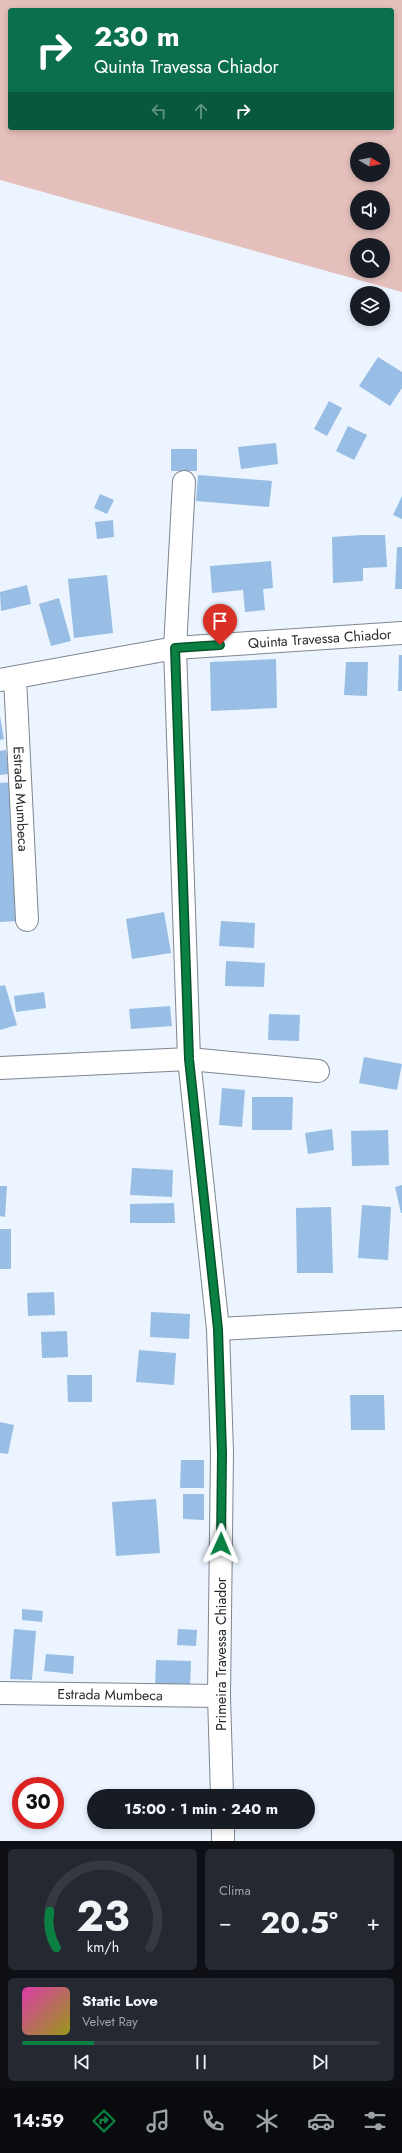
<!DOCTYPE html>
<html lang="pt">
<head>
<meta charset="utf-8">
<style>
	:root { --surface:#171b24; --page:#242831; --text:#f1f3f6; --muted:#9ea1a6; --line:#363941; --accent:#0b8043 }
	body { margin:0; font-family:Jost,sans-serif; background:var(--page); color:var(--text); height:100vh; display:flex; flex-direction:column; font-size:15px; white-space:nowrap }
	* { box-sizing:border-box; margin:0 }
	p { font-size:13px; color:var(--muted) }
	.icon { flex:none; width:22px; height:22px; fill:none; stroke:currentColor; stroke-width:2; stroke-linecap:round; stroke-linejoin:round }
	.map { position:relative; height:1841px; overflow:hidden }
	.details { display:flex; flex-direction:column; gap:8px; padding:8px; background:#0d0f14; flex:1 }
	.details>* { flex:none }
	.banner { position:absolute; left:8px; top:8px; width:386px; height:122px; border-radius:4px; box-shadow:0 2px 6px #0003; background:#0b6e4f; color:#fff; overflow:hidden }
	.needle { width:26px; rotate:100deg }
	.tools { position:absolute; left:350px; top:142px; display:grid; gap:8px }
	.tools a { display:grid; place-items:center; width:40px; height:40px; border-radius:50%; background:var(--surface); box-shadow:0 2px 6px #0003; font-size:20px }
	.speed { position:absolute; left:12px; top:1777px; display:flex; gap:8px; font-size:20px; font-weight:700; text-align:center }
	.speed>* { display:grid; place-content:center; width:52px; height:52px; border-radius:50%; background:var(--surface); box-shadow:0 2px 6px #0003; line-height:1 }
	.speed .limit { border:6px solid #d22; background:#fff; color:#111 }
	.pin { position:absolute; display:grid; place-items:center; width:34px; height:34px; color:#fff; margin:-41px -17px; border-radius:50% 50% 50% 0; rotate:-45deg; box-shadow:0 0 4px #0007 }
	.pin .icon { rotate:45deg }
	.me { position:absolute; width:44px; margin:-22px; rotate:1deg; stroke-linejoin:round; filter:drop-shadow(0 0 3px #0008) }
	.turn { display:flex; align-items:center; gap:14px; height:84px; padding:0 20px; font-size:18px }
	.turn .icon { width:52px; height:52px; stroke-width:2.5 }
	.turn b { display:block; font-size:28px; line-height:34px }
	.lanes { display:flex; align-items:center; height:38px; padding:0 20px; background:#0003; justify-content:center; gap:20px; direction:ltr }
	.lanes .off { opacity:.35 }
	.big { font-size:30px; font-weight:700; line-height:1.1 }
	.details .widget { flex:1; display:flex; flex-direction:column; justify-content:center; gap:6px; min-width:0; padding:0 14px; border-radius:6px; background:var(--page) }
	.details .dial { align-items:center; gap:0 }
	.dial svg { height:104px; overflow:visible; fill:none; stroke:var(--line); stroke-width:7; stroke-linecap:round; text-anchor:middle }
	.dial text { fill:var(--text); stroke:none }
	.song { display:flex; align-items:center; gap:12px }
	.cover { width:48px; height:48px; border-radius:6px; background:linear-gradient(135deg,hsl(320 70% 55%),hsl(60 70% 35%)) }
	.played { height:4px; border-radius:2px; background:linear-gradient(90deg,var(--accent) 20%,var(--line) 20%) }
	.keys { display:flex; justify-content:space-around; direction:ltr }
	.heat { display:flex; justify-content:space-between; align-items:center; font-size:22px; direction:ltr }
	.details .tiles { flex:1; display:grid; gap:8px; grid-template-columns:1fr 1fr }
	.widget:last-child { grid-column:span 2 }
	.trip { position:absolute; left:87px; top:1789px; width:228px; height:40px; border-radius:20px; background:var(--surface); box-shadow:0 2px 6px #0003; font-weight:700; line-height:40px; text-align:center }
	.dock { display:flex; height:64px; justify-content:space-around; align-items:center; background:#090b0e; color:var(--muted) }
	.dock .icon { width:28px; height:28px }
	.dock .active { color:var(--accent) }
	.dock b { font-size:18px; color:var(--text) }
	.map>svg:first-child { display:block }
	.green { fill:#e4bfbb; fill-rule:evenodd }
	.building { fill:#98bee5 }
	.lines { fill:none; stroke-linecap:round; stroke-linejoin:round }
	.street-casing { stroke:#7e8790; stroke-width:24 }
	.street { stroke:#fff; stroke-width:22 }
	.route-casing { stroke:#07532c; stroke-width:10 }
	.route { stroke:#0b8043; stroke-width:7 }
	.labels { text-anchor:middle; stroke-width:4; stroke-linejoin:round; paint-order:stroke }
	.street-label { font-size:14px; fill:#24282c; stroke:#fff }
</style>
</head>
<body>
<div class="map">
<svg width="402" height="1841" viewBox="0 0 402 1841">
	<rect width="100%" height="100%" fill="#ebf4ff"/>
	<path class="green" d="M0,0H402V292L0,180ZM10,10H392V128H10ZM357,149H383V175H357ZM357,197H383V223H357ZM357,245H383V271H357Z"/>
	<path class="building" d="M378,357L402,372V388L390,406L359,386Z
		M329,401L342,408L327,436L314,429Z
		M348,426L367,435L354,460L336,451Z
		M276,443L278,464L241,469L238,447Z
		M171,449H197V471H171Z
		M198,475L272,481L269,507L196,501Z
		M100,494L114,500L107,514L94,508Z
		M402,496V519L393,515Z
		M113,520L114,537L97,539L95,522Z
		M361,535H385L387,567L363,568V581L333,583L332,537Z
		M397,547H402V589H395Z
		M271,561L273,588L263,589L265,610L245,612L243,590L212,593L210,566Z
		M107,575L113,633L74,638L68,579Z
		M27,585L31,604L1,611L0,592Z
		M59,598L71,641L51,646L39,604Z
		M399,655H402V691H398Z
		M276,659L277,708L211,711L210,662Z
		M346,662H368L367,696L344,695Z
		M0,716L4,739L0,740Z
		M6,750L9,774L0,775V751Z
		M14,782L18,921L0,922V783Z
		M164,912L171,953L132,959L126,919Z
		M221,921L255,923L254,948L219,946Z
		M226,961L265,963L264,987L225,986Z
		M5,985L17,1025L0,1030V986Z
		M44,992L46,1008L16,1012L14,996Z
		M170,1006L172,1026L131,1029L129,1009Z
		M269,1014L300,1015L299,1041L268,1040Z
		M364,1057L402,1064L397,1090L359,1083Z
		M222,1088L245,1090L242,1127L219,1125Z
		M252,1097H293L292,1130H252Z
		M332,1129L334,1150L308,1154L305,1133Z
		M388,1130L389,1165L352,1166L351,1131Z
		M132,1168L173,1170L172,1197L130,1195Z
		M402,1185V1213H401L395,1187Z
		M0,1186H7L5,1217L0,1216Z
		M174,1203L175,1223H130V1204Z
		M362,1205L391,1207L388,1260L358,1258Z
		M331,1207L333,1273H297L296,1208Z
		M0,1229H11V1269H0Z
		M54,1292L55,1315L28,1316L27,1293Z
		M151,1312L190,1314L189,1339L150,1337Z
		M67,1331L68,1357L42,1358L41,1332Z
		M139,1350L176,1353L174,1385L136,1382Z
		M67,1375H92V1402H68Z
		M350,1395H384L385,1430H351Z
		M0,1422L14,1425L8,1454L0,1453Z
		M181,1460H204V1488H180Z
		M183,1494H204V1520L183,1519Z
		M156,1499L160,1553L116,1556L112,1502Z
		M22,1609L43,1611L42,1622L22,1620Z
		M14,1629L36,1631L32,1680L10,1679Z
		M178,1629L197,1630L196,1646L177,1645Z
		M46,1654L74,1656L73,1674L44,1671Z
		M156,1660L191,1661L190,1687L155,1686Z"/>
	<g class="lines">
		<g class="street-casing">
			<g id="street">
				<path d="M184,482L175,648L189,1059L218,1329L222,1453L219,1696L222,1796"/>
				<path id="s1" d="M15,678L27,920"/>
				<path id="s2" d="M0,680L175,648L402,633"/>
				<path d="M0,1068L189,1059L318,1071"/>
				<path d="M218,1329L402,1319"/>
				<path id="s3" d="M0,1693L219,1696"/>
				<path d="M223,1822V1841"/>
			</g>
		</g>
		<use href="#street" class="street"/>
	</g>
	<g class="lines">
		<g class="route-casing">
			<path id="route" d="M220,645L175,648L189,1059L218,1329L222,1453L221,1544"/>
		</g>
		<use href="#route" class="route"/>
	</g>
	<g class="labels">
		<g class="street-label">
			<text dy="5" stroke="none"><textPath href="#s2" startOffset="323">Quinta Travessa Chiador</textPath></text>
			<text dy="5" stroke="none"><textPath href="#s1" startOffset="121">Estrada Mumbeca</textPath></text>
			<text transform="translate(221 1654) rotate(-90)" y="5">Primeira Travessa Chiador</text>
			<text dy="5" stroke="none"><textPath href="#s3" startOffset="110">Estrada Mumbeca</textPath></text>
		</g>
	</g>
</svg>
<div class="tools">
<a><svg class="needle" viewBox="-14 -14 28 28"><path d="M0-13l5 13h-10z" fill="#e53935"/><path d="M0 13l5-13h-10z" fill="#9ea1a6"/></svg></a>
<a><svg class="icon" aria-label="sound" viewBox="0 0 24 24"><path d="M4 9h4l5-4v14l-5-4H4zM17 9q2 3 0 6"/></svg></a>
<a><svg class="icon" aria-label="search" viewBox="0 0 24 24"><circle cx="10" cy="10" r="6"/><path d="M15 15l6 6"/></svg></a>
<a><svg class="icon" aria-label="layers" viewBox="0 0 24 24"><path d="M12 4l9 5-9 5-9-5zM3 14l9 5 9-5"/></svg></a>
</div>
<div class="speed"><div class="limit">30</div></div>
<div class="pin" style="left:220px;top:645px;background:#d93025"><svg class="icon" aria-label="arrive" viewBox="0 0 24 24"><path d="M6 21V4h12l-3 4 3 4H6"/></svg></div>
<svg class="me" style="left:221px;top:1544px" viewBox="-20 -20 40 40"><path d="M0-17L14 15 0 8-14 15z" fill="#0b8043" stroke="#fff" stroke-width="4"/></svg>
<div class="trip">15:00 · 1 min · 240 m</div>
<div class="banner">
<div class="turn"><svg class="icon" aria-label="right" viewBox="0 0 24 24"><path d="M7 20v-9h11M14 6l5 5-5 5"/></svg><div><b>230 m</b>Quinta Travessa Chiador</div></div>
<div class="lanes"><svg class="icon off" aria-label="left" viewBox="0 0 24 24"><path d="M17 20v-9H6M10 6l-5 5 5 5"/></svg><svg class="icon off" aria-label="ahead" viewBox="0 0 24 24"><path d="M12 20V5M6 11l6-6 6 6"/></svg><svg class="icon" aria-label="right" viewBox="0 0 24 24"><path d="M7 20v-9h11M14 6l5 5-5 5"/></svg></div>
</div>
</div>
<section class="details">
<div class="tiles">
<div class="widget dial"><svg viewBox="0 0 100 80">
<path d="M14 69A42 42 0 1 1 86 69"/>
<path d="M14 69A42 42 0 0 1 9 41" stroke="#0b8043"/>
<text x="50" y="56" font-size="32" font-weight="700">23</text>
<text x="50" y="72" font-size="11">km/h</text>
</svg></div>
<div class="widget"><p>Clima</p>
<div class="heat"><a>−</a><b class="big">20.5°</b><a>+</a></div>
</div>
<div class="widget">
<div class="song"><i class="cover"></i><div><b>Static Love</b><p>Velvet Ray</p></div></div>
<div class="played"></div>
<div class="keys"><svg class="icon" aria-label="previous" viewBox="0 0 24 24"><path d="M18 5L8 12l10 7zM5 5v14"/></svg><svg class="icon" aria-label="pause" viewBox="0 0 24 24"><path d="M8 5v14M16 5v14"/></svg><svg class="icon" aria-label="next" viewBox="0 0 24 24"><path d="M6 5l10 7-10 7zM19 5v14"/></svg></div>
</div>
</div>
</section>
<nav class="dock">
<b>14:59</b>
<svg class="icon active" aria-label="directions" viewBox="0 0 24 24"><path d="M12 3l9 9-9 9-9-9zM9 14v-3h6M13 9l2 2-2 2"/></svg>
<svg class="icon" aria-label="music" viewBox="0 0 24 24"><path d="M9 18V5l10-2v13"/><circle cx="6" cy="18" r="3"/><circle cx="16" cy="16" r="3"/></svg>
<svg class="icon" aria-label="phone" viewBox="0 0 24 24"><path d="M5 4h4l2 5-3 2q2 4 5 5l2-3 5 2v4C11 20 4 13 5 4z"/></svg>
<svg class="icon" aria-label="climate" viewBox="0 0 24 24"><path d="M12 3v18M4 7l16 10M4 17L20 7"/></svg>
<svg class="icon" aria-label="car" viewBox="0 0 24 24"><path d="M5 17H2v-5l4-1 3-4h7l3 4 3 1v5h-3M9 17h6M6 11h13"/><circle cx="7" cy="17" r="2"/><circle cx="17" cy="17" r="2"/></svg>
<svg class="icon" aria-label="filters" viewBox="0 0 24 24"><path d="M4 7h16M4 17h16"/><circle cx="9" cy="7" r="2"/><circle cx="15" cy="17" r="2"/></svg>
</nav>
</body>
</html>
